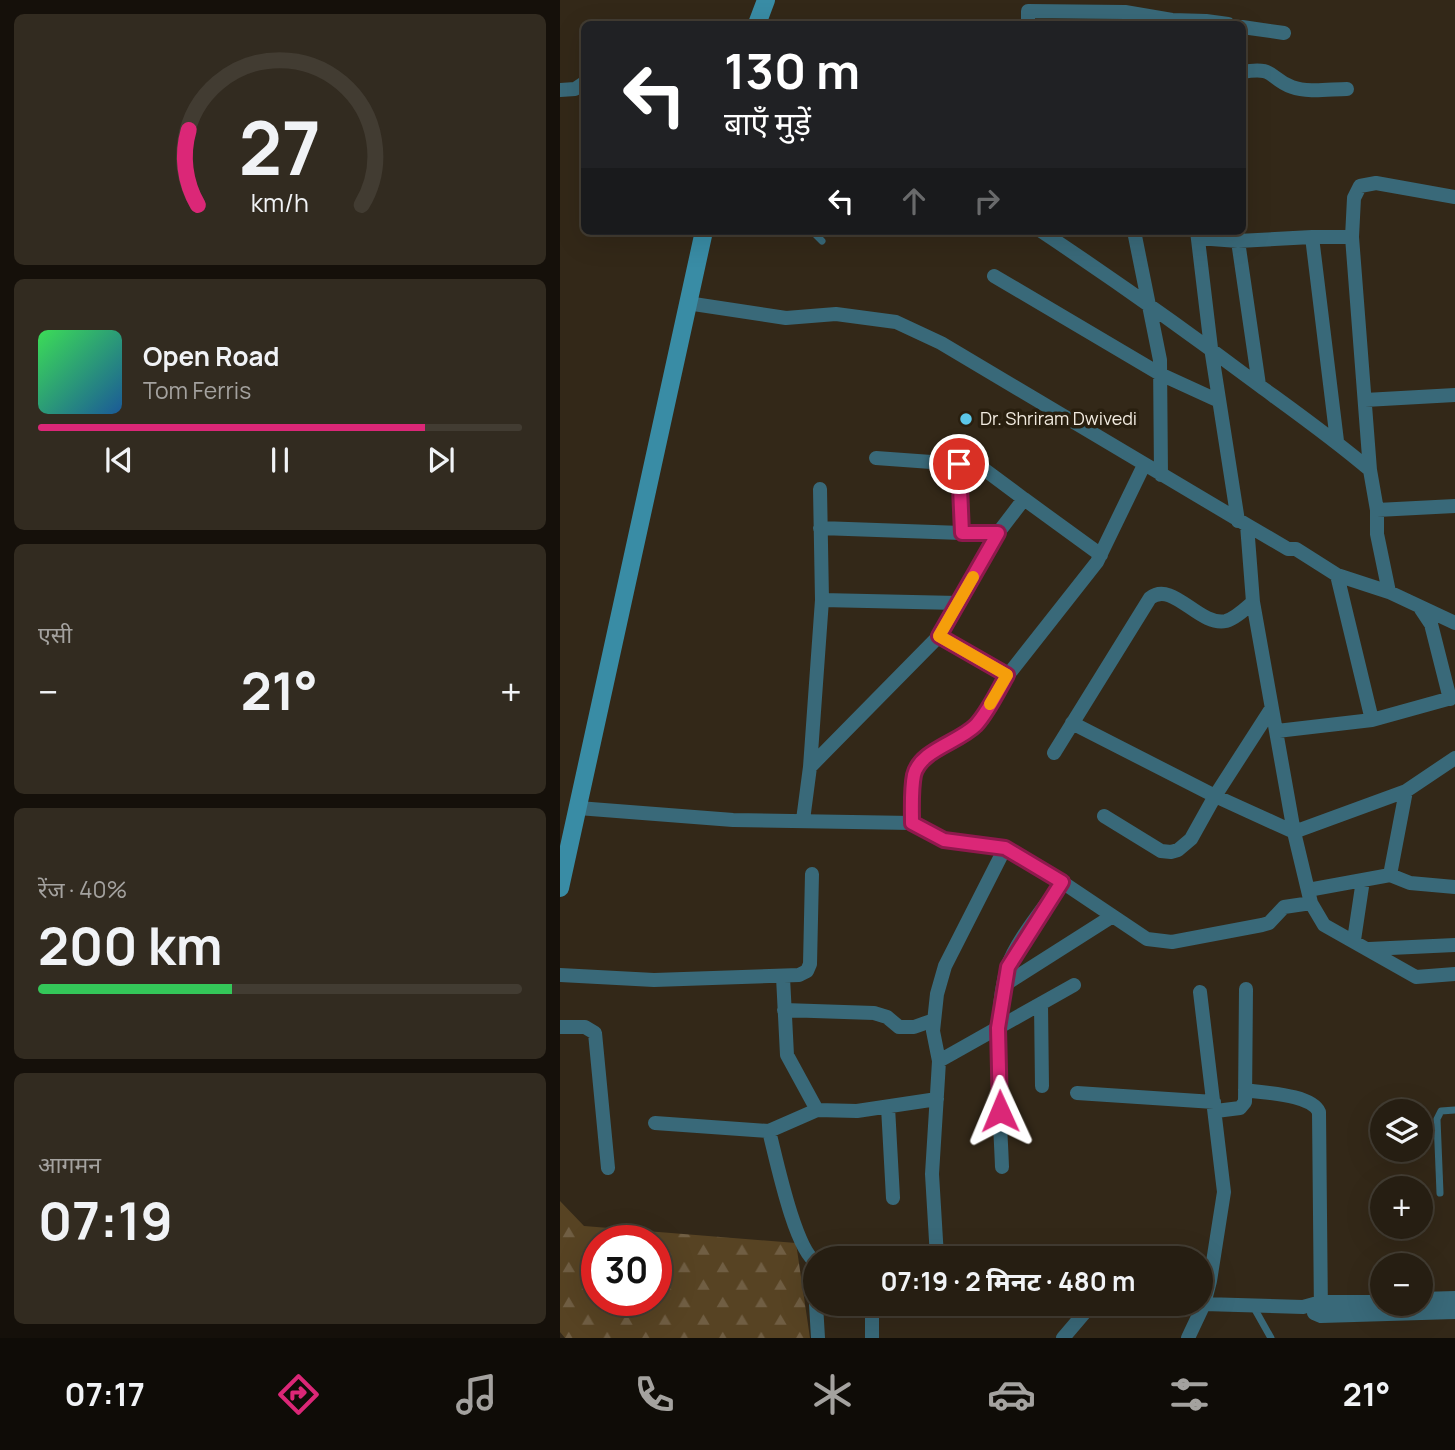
<!DOCTYPE html>
<html lang="hi">
<head>
<meta charset="utf-8">
<style>
	:root { --surface:#261e12; --page:#322b20; --text:#f1f3f6; --muted:#a4a29f; --line:#423c32; --accent:#db2777 }
	body { margin:0; font-family:Manrope,"Noto Sans Devanagari",sans-serif; background:var(--page); color:var(--text); height:100vh; display:flex; flex-direction:column; font-size:26px; white-space:nowrap }
	* { box-sizing:border-box; margin:0 }
	p { font-size:23px; color:var(--muted) }
	.icon { flex:none; width:38px; height:38px; fill:none; stroke:currentColor; stroke-width:2; stroke-linecap:round; stroke-linejoin:round }
	.map { position:relative; flex:1; overflow:hidden }
	.sheet { display:flex; flex-direction:column; gap:14px; padding:14px; background:#15100a; width:560px }
	.sheet>* { flex:none }
	.hud { position:absolute; left:21px; top:21px; width:665px; height:214px; border-radius:10px; box-shadow:0 7px 28px #0002,0 0 0 2px var(--line); background:#202124; color:#fff; overflow:hidden }
	.tools { position:absolute; left:810px; top:1099px; display:grid; gap:14px }
	.tools a { display:grid; place-items:center; width:63px; height:63px; border-radius:50%; background:var(--surface); box-shadow:0 7px 28px #0002,0 0 0 2px var(--line); font-size:35px }
	.speed { position:absolute; left:21px; top:1225px; display:flex; gap:14px; font-size:35px; font-weight:700; text-align:center }
	.speed>* { display:grid; place-content:center; width:91px; height:91px; border-radius:50%; background:var(--surface); box-shadow:0 7px 28px #0002,0 0 0 2px var(--line); line-height:1 }
	.speed .limit { border:10px solid #d22; background:#fff; color:#111 }
	.pin { position:absolute; display:grid; place-items:center; width:60px; height:60px; color:#fff; margin:-30px; border:4px solid #fff; border-radius:50%; box-shadow:0 2px 7px #0007 }
	.me { position:absolute; width:77px; margin:-38px; rotate:359deg; stroke-linejoin:round; filter:drop-shadow(0 0 5px #0008) }
	.turn { display:flex; align-items:center; gap:24px; height:147px; padding:0 28px; font-size:32px }
	.turn .icon { width:91px; height:91px; stroke-width:2.5 }
	.turn b { display:block; font-size:49px; line-height:60px }
	.lanes { display:flex; align-items:center; height:66px; padding:0 28px; background:#0003; justify-content:center; gap:35px; direction:ltr }
	.lanes .off { opacity:.35 }
	.big { font-size:52px; font-weight:700; line-height:1.1 }
	.sheet .card { flex:1; display:flex; flex-direction:column; justify-content:center; gap:10px; min-width:0; padding:0 24px; border-radius:10px; background:var(--page) }
	.sheet .dial { align-items:center; gap:0 }
	.dial svg { height:182px; overflow:visible; fill:none; stroke:var(--line); stroke-width:7; stroke-linecap:round; text-anchor:middle }
	.dial text { fill:var(--text); stroke:none }
	.song { display:flex; align-items:center; gap:21px }
	.cover { width:84px; height:84px; border-radius:10px; background:linear-gradient(135deg,hsl(130 70% 55%),hsl(210 70% 35%)) }
	.played { height:7px; border-radius:4px; background:linear-gradient(90deg,var(--accent) 80%,var(--line) 80%) }
	.keys { display:flex; justify-content:space-around; direction:ltr }
	.heat { display:flex; justify-content:space-between; align-items:center; font-size:38px; direction:ltr }
	.charge { height:10px; border-radius:5px; background:linear-gradient(90deg,#34c759 40%,var(--line) 0) }
	.trip { position:absolute; left:243px; top:1246px; width:410px; height:70px; border-radius:35px; background:var(--surface); box-shadow:0 7px 28px #0002,0 0 0 2px var(--line); font-weight:700; line-height:70px; text-align:center }
	.tab-bar { display:flex; height:112px; justify-content:space-around; align-items:center; background:#0f0c07; color:var(--muted) }
	.tab-bar .icon { width:49px; height:49px }
	.tab-bar .active { color:var(--accent) }
	.tab-bar b { font-size:32px; color:var(--text) }
	main { display:flex; flex:1; min-height:0 }
	.map>svg:first-child { display:block }
	.forest { fill:url(#forest-firs); fill-rule:evenodd }
	.lines { fill:none; stroke-linecap:round; stroke-linejoin:round }
	.lane { stroke:#396979; stroke-width:7 }
	.street { stroke:#396979; stroke-width:14 }
	.secondary { stroke:#398ca5; stroke-width:18 }
	.route-casing { stroke:#8e194d; stroke-width:18 }
	.route { stroke:#db2777; stroke-width:12 }
	.slow { stroke:#f59e0b; stroke-width:12 }
	.poi-dot { fill:#5cc7e8; stroke:#291f0f; stroke-width:2.5 }
	.labels { text-anchor:middle; stroke-width:7; stroke-linejoin:round; paint-order:stroke }
	.poi-label { font-size:18px; fill:#f2ebe0; stroke:#291f0f; text-anchor:start }
</style>
</head>
<body>
<main>
<section class="sheet">
<div class="card dial"><svg viewBox="0 0 100 80">
<path d="M14 69A42 42 0 1 1 86 69"/>
<path d="M14 69A42 42 0 0 1 10 36" stroke="#db2777"/>
<text x="50" y="56" font-size="32" font-weight="700">27</text>
<text x="50" y="72" font-size="11">km/h</text>
</svg></div>
<div class="card">
<div class="song"><i class="cover"></i><div><b>Open Road</b><p>Tom Ferris</p></div></div>
<div class="played"></div>
<div class="keys"><svg class="icon" aria-label="previous" viewBox="0 0 24 24"><path d="M18 5L8 12l10 7zM5 5v14"/></svg><svg class="icon" aria-label="pause" viewBox="0 0 24 24"><path d="M8 5v14M16 5v14"/></svg><svg class="icon" aria-label="next" viewBox="0 0 24 24"><path d="M6 5l10 7-10 7zM19 5v14"/></svg></div>
</div>
<div class="card"><p>एसी</p>
<div class="heat"><a>−</a><b class="big">21°</b><a>+</a></div>
</div>
<div class="card"><p>रेंज · 40%</p><b class="big">200 km</b><div class="charge"></div></div>
<div class="card"><p>आगमन</p><b class="big">07:19</b></div>
</section>
<div class="map">
<svg width="895" height="1338" viewBox="0 0 895 1338">
	<defs>
		<pattern id="forest-firs" width="22" height="20" patternUnits="userSpaceOnUse" patternTransform="scale(1.75)"><rect width="22" height="20" fill="#574323"/><path d="M5 1l3.5 6h-7zM16 11l3.5 6h-7z" fill="#705e43"/></pattern>
	</defs>
	<rect width="100%" height="100%" fill="#332818"/>
	<path class="forest" d="M0,1201L24,1226L236,1243L250,1338H5L0,1332ZM37,1241H96V1300H37Z"/>
	<g class="lines">
		<path class="lane" d="M252,231L262,241
			M880,1193L877,1119L881,1111L895,1110
			M693,1306L711,1338"/>
		<path class="street" d="M468,24V11L565,12L612,20L646,21L668,24
			M682,27L724,33
			M682,72C716,66 708,78 732,87C748,93 771,89 787,89
			M0,90L15,89L24,83
			M481,231C556,281 628,332 700,386C737,413 775,440 810,470
			M574,231L600,360L601,475
			M637,231L651,348L678,521
			M792,237L794,198L800,186L816,183L895,197
			M638,238L678,241L677,231
			M434,276L600,374L659,401
			M127,303L226,318L276,314L336,322L381,343L687,525
			M699,385L678,241L752,237L777,441
			M805,400L895,395
			M399,464H413L421,467L464,499
			M817,510L895,506
			M260,528L402,533
			M438,533L464,499L541,555
			M829,592L895,623
			M262,600L398,603
			M861,609L871,624L890,699
			M448,675L537,562L584,465
			M812,720L895,697
			M512,723L655,796L734,832
			M717,731L812,720L777,575
			M494,753L590,598C613,580 639,627 666,621C676,618 685,609 693,602
			M250,767L379,636L438,533H402L399,464L316,458
			M843,793L895,758
			M18,808L173,820L352,823C352,808 351,790 354,775C360,750 398,743 416,725C428,712 438,691 448,675L379,636
			M544,816L601,851L611,852L618,850L631,839L655,796L711,709
			M243,820L250,767L262,600L260,489
			M352,823L384,840L445,848L502,882L587,939L612,942L702,925L709,923L724,907L751,903
			M734,832L693,602L687,525L728,549H736L777,575L829,592L817,534V510L810,470L792,237H752
			M895,887L850,883L830,875L846,791L734,832L751,903L764,925L856,977L895,974
			M748,890L830,875
			M794,940L803,880
			M809,949L895,945
			M0,975L94,980L239,975L247,971L250,964L252,874
			M223,977L227,1055L257,1110
			M444,985L551,917
			M481,1004L482,1086
			M224,1010L314,1013L327,1017L339,1027H354L374,1020
			M0,1027H25L35,1033L48,1168
			M379,1061L514,985
			M685,1090C703,1093 751,1094 759,1112L761,1316
			M517,1093L654,1102
			M328,1107L333,1198
			M656,1111L680,1108L685,1102L686,989
			M95,1123L209,1131L257,1110L297,1111L377,1099
			M209,1131C216,1158 235,1250 256,1262
			M442,1167C440,1108 431,1023 447,968C455,942 486,905 502,882
			M377,1257L372,1174L378,1078L379,1061L373,1031L377,994L385,966L445,848
			M354,1258L521,1251L596,1258
			M253,1262L256,1294
			M861,1299L895,1298
			M256,1304L258,1338
			M644,1304L743,1307L761,1302H822
			M754,1313L761,1316L895,1312
			M312,1338V1304
			M503,1338L532,1304
			M628,1338L644,1304L650,1281L664,1192L640,992"/>
		<path class="secondary" d="M197,24L206,0
			M0,888L144,231"/>
	</g>
	<g class="lines">
		<g class="route-casing">
			<path id="route" d="M399,464L402,533H438L379,636L447,675C438,691 428,712 416,725C398,743 360,750 354,775C351,790 352,808 352,823L384,840L445,848L502,882L448,967L438,1028L440,1111"/>
		</g>
		<use href="#route" class="route"/>
		<path class="slow" d="M413,577L379,636L447,675L430,704"/>
	</g>
	<circle class="poi-dot" cx="406" cy="419" r="7"/>
	<g class="labels">
		<g class="poi-label">
			<text x="420" y="425">Dr. Shriram Dwivedi</text>
		</g>
	</g>
</svg>
<div class="tools">
<a><svg class="icon" aria-label="layers" viewBox="0 0 24 24"><path d="M12 4l9 5-9 5-9-5zM3 14l9 5 9-5"/></svg></a>
<a>+</a>
<a>−</a>
</div>
<div class="speed"><div class="limit">30</div></div>
<div class="pin" style="left:399px;top:464px;background:#d93025"><svg class="icon" aria-label="arrive" viewBox="0 0 24 24"><path d="M6 21V4h12l-3 4 3 4H6"/></svg></div>
<svg class="me" style="left:440px;top:1111px" viewBox="-20 -20 40 40"><path d="M0-17L14 15 0 8-14 15z" fill="#db2777" stroke="#fff" stroke-width="4"/></svg>
<div class="trip">07:19 · 2 मिनट · 480 m</div>
<div class="hud">
<div class="turn"><svg class="icon" aria-label="left" viewBox="0 0 24 24"><path d="M17 20v-9H6M10 6l-5 5 5 5"/></svg><div><b>130 m</b>बाएँ मुड़ें</div></div>
<div class="lanes"><svg class="icon" aria-label="left" viewBox="0 0 24 24"><path d="M17 20v-9H6M10 6l-5 5 5 5"/></svg><svg class="icon off" aria-label="ahead" viewBox="0 0 24 24"><path d="M12 20V5M6 11l6-6 6 6"/></svg><svg class="icon off" aria-label="right" viewBox="0 0 24 24"><path d="M7 20v-9h11M14 6l5 5-5 5"/></svg></div>
</div>
</div>
</main>
<nav class="tab-bar">
<b>07:17</b>
<svg class="icon active" aria-label="directions" viewBox="0 0 24 24"><path d="M12 3l9 9-9 9-9-9zM9 14v-3h6M13 9l2 2-2 2"/></svg>
<svg class="icon" aria-label="music" viewBox="0 0 24 24"><path d="M9 18V5l10-2v13"/><circle cx="6" cy="18" r="3"/><circle cx="16" cy="16" r="3"/></svg>
<svg class="icon" aria-label="phone" viewBox="0 0 24 24"><path d="M5 4h4l2 5-3 2q2 4 5 5l2-3 5 2v4C11 20 4 13 5 4z"/></svg>
<svg class="icon" aria-label="climate" viewBox="0 0 24 24"><path d="M12 3v18M4 7l16 10M4 17L20 7"/></svg>
<svg class="icon" aria-label="car" viewBox="0 0 24 24"><path d="M5 17H2v-5l4-1 3-4h7l3 4 3 1v5h-3M9 17h6M6 11h13"/><circle cx="7" cy="17" r="2"/><circle cx="17" cy="17" r="2"/></svg>
<svg class="icon" aria-label="filters" viewBox="0 0 24 24"><path d="M4 7h16M4 17h16"/><circle cx="9" cy="7" r="2"/><circle cx="15" cy="17" r="2"/></svg>
<b>21°</b>
</nav>
</body>
</html>
